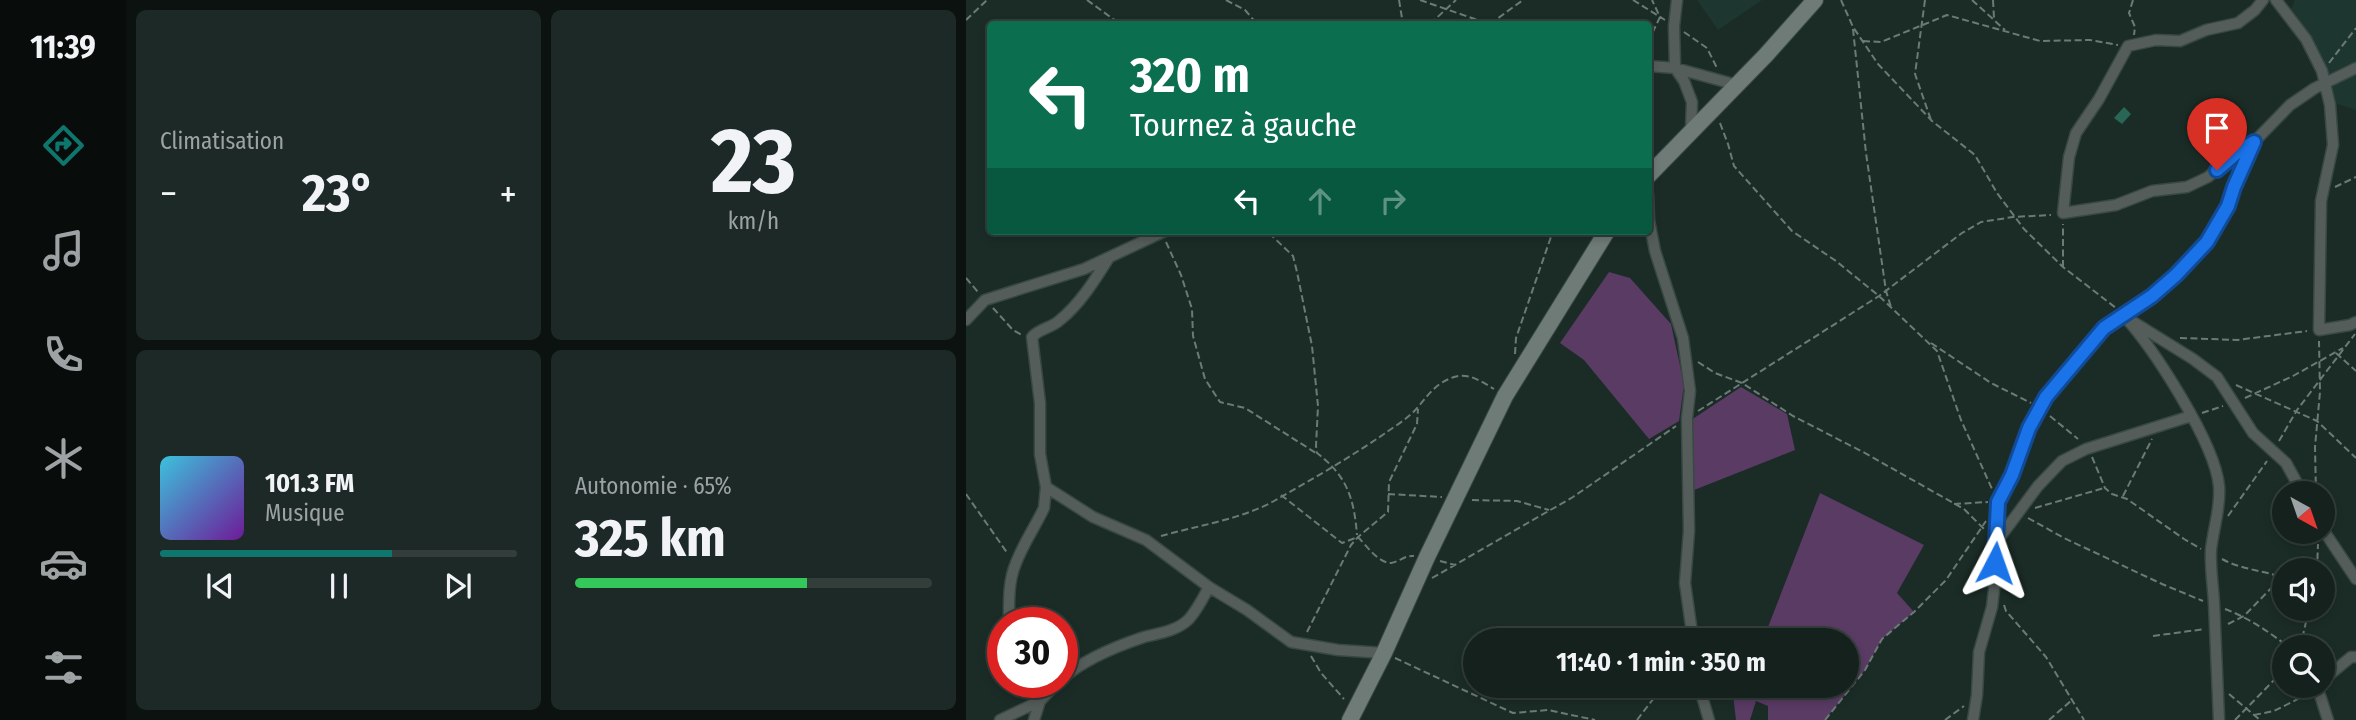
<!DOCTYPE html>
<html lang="fr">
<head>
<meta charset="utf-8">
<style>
	:root { --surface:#14211d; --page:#1d2926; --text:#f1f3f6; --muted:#9da3a4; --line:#333e3b; --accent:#0f766e }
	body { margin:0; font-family:"Fira Sans Condensed",sans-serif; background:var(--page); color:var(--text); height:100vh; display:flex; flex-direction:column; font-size:26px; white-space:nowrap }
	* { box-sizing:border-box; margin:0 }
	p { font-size:23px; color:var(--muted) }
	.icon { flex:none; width:38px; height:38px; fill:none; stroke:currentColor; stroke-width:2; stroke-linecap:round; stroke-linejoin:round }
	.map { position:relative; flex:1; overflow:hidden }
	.details { display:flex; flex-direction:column; gap:10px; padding:10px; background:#0b1210; width:840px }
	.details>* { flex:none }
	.hud { position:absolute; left:21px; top:21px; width:665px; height:214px; border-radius:7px; box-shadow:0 4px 10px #0003,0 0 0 2px var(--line); background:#0b6e4f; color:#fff; overflow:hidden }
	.needle { width:46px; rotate:140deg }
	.controls { position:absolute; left:1306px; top:481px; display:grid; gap:14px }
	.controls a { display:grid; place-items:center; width:63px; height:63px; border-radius:50%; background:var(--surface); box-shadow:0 4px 10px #0003,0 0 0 2px var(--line); font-size:35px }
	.speed { position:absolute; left:21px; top:607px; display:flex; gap:14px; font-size:35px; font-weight:700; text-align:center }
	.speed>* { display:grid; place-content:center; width:91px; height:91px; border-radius:50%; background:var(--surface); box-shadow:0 4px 10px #0003,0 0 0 2px var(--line); line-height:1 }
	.speed .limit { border:10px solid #d22; background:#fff; color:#111 }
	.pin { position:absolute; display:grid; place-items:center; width:60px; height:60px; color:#fff; margin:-72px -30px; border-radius:50% 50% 50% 0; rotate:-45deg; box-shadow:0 0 7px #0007 }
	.pin .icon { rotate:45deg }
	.me { position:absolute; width:77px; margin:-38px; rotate:4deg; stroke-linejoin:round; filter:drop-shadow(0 0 5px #0008) }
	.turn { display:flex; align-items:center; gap:24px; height:147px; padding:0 28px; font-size:32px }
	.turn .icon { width:91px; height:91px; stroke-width:2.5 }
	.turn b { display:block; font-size:49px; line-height:60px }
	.lanes { display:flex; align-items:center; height:66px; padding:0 28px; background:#0003; justify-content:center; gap:35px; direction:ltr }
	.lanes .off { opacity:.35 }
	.big { font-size:52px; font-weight:700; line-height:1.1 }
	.details .card { flex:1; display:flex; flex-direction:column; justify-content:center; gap:10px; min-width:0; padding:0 24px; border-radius:10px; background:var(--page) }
	.details .dial { align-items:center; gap:0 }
	.dial b { font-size:91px; line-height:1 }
	.song { display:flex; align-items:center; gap:21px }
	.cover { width:84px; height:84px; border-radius:10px; background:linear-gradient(135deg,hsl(190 70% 55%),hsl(280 70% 35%)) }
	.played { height:7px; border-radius:4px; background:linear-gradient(90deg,var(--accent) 65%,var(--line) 65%) }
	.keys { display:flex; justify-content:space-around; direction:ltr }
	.heat { display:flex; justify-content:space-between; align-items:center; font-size:38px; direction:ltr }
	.charge { height:10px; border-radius:5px; background:linear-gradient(90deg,#34c759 65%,var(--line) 0) }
	.details .tiles { flex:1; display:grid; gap:10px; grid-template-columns:repeat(2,1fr) }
	.trip { position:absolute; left:497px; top:628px; width:396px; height:70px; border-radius:35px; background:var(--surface); box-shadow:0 4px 10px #0003,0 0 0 2px var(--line); font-weight:700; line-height:70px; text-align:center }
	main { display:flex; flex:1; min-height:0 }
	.menu { display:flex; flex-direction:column; width:126px; justify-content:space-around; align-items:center; background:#080d0c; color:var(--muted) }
	.menu .icon { width:49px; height:49px }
	.menu .active { color:var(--accent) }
	.menu b { font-size:32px; color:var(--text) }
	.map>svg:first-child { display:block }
	.built { fill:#1d362f }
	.green { fill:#593b64 }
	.building { fill:#2a6656 }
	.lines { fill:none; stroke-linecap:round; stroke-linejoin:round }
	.street-casing { stroke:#384843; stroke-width:13 }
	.secondary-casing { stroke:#384843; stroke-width:18 }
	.path { stroke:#6c7a76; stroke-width:2; stroke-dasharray:7 3.5; stroke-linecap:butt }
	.street { stroke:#555d5b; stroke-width:10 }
	.secondary { stroke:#6f7b77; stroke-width:16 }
	.route-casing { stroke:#114b97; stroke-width:18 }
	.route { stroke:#1a73e8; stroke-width:12 }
</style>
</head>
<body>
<main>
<nav class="menu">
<b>11:39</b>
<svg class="icon active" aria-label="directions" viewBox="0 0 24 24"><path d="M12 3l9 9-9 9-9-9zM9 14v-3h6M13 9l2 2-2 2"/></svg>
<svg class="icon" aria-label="music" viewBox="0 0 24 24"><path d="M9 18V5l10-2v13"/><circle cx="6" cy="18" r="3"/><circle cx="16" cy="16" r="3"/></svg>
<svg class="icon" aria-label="phone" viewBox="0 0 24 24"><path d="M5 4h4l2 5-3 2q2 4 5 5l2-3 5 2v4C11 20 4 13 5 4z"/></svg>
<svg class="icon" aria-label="climate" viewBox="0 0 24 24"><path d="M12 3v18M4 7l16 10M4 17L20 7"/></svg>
<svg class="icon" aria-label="car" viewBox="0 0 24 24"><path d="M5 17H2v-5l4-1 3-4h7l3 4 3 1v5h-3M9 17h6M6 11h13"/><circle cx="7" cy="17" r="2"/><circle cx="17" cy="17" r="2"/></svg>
<svg class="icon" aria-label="filters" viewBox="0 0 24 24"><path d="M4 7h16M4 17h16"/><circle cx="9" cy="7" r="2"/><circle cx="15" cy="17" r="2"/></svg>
</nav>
<section class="details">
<div class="tiles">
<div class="card"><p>Climatisation</p>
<div class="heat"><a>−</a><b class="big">23°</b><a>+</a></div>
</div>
<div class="card dial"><b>23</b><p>km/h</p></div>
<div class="card">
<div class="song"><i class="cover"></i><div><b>101.3 FM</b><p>Musique</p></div></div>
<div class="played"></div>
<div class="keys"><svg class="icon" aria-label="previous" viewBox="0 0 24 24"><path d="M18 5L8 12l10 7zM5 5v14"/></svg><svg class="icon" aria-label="pause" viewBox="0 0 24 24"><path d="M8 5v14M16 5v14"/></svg><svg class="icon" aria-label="next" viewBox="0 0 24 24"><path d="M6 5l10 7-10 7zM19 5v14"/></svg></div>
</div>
<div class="card"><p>Autonomie · 65%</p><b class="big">325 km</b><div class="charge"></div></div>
</div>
</section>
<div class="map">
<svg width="1390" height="720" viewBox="0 0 1390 720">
	<rect width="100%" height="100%" fill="#1b2c27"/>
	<path class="built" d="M731,0H796L752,30Z
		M1329,0H1390V110L1363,101L1349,62L1321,18Z"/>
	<path class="green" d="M643,272L664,278L705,324L718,384L713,421L683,439L618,360L594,343Z
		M775,387L821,414L829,450L718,494L722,422Z
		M854,493L958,545L931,593L948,612L916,639L899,670L859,720H802V706L790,701L784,720H770L766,686H880V640H797Z"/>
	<path class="building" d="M1158,107L1165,114L1156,124L1148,118Z"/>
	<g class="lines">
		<g class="street-casing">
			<path id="street" d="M711,0L708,26L709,68L718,81L726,102L725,132
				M1297,0L1289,10L1272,23L1240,30L1214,41L1190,40L1162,46L1133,99L1110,133L1103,157L1097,213L1150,205L1186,191L1221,187L1242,177L1274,150L1288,142L1324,105L1349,88L1390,68
				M1310,0L1340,39L1356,71L1364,105L1367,145L1355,201L1353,330L1384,325L1390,322
				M682,66L709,68L771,85
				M682,194L683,220L689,251L717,338L724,391L721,418L723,531L719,583L727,640
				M1158,316C1188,349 1249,443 1253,486C1255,508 1247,529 1245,550C1244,567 1247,585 1248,603C1250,642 1251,681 1253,720
				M0,320L19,300L118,269L199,231
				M1169,323L1227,359L1251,377L1287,433L1320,463L1337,494
				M80,487L127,517L180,540L243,587L281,610L325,642L372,650L418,653
				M1356,528L1390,579
				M1032,540L1072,486L1096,461L1120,449L1225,416
				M43,623C43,603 42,581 50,563C57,544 69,527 78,508L80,487L74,454V403L66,337C74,328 86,328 94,320C113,305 129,280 142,259
				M96,679C118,659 151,646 178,637C194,633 211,631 223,619C231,610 237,598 243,587
				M1356,681L1385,657H1390
				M64,682L74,701L68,720
				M733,686L743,720
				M1353,686L1352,689L1362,720
				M34,720L74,701L92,682
				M1007,720L1011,695L1013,652L1026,607L1029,581L1032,502L1046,475L1063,428L1080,397L1138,328L1186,296L1210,275L1241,242L1262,206L1268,187L1288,142"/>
		</g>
		<g class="secondary-casing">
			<path id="secondary" d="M682,176L800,55L849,0
				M384,720L418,653L461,557L539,396L641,231"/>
		</g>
		<path class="path" d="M121,0L154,24
			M260,0L279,10L291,24
			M433,0L437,24
			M454,0L523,24
			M667,0L699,20
			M875,0L887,27L912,64L966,121L1009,155L1031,193L1058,229L1097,267L1150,308
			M959,0L949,74L965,120
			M1006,0L1039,30
			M1027,0L1028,18
			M1167,0L1163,13L1169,27L1168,35
			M0,20L21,0
			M464,24L490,0
			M524,24L557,0
			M887,29L900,153L920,291L925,307
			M718,32L741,48L751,68
			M897,41L915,42L981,15L1074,41L1124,40L1152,45
			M682,42L694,17L686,0
			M1363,63L1390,28
			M754,123L762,144L768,166L826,231L870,261L913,296L971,351L995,420L1026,489
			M1369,187L1390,177
			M299,231L303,233L318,231
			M303,233L327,256L331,272L346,346L352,406L350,446L351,453C381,476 388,498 391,535
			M200,242L215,275L226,309L227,336L239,379L254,402L279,408L350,453
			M1097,267V224
			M0,278L12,292
			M27,308L47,330L56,335
			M1214,338L1271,340L1341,331
			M965,343L1025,383L1065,403
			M1370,353L1390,371
			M549,354L550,338L587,231
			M732,362L749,373L776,383L827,416L897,452L998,509L1019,530
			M1270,385L1351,421L1390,458
			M1279,398L1327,376L1377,348
			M732,411L913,296L996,233L1015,222L1047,217L1085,215
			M1236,413L1257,406
			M1084,416L1112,439
			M1313,441L1331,410L1389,334
			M1126,457L1139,488L1146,494L1161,499L1218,539L1235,549
			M0,494L42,554
			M422,494L476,497
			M1350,494L1349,447L1354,392L1353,341
			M315,495L376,543L392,537C400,545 412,563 425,563C433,562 439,555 448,556
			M1157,496L1186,439
			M506,500L551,501L583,510
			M988,504L1022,502
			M1069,508L1138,488
			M1262,516L1301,461
			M1062,518L1098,538L1196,584L1237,601
			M195,536C230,526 276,519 308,501C345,480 383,458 418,434C429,426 443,418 452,407C463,394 470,383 488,377C503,372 516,382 528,389
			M1256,559C1276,570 1297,570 1318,578
			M474,561L489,565
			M1351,570L1352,544
			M466,578L607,497L710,426
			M1038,605L1040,611L1080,657L1118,720
			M1259,609C1283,618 1303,632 1324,648
			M1262,624L1278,616L1315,578
			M341,632L385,545L392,537L422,512L423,482L451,424L452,409
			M1187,636L1239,629
			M1334,648L1343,609
			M345,656L355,673L378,699
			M429,658L547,713L582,710L629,720
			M1356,660L1367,657
			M1263,694L1294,720
			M1288,715L1308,711L1342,694
			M671,720L691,694L712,686
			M859,720L899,670L916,639L948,612L980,580L1020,521
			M979,720L998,706
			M1083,720L1106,700
			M1269,720L1312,676L1318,675"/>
		<use href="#street" class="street"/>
		<use href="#secondary" class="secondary"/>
	</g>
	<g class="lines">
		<g class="route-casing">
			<path id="route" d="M1029,563L1032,502L1046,475L1063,428L1080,397L1138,328L1186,296L1210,275L1241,242L1262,206L1268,187L1288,142L1274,150L1251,170"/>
		</g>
		<use href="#route" class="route"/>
	</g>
</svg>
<div class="controls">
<a><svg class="needle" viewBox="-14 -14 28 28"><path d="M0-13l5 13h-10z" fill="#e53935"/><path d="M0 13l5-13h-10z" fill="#9da3a4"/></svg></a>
<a><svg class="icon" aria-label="sound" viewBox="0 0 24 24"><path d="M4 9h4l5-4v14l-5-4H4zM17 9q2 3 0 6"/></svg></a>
<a><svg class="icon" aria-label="search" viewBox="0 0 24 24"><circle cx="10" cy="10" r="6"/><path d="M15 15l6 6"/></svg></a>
</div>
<div class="speed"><div class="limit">30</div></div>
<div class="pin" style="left:1251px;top:170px;background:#d93025"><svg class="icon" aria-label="arrive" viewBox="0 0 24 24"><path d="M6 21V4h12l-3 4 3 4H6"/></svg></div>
<svg class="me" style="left:1029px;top:563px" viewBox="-20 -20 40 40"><path d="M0-17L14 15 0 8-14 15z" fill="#1a73e8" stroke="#fff" stroke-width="4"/></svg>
<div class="trip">11:40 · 1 min · 350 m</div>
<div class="hud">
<div class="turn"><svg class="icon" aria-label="left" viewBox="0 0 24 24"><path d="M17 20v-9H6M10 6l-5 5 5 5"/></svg><div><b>320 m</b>Tournez à gauche</div></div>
<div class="lanes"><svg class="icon" aria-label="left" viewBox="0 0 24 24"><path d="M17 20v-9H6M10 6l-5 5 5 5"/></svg><svg class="icon off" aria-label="ahead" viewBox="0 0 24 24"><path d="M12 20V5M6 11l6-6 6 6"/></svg><svg class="icon off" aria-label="right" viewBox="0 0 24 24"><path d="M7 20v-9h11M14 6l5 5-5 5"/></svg></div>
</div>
</div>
</main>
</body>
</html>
